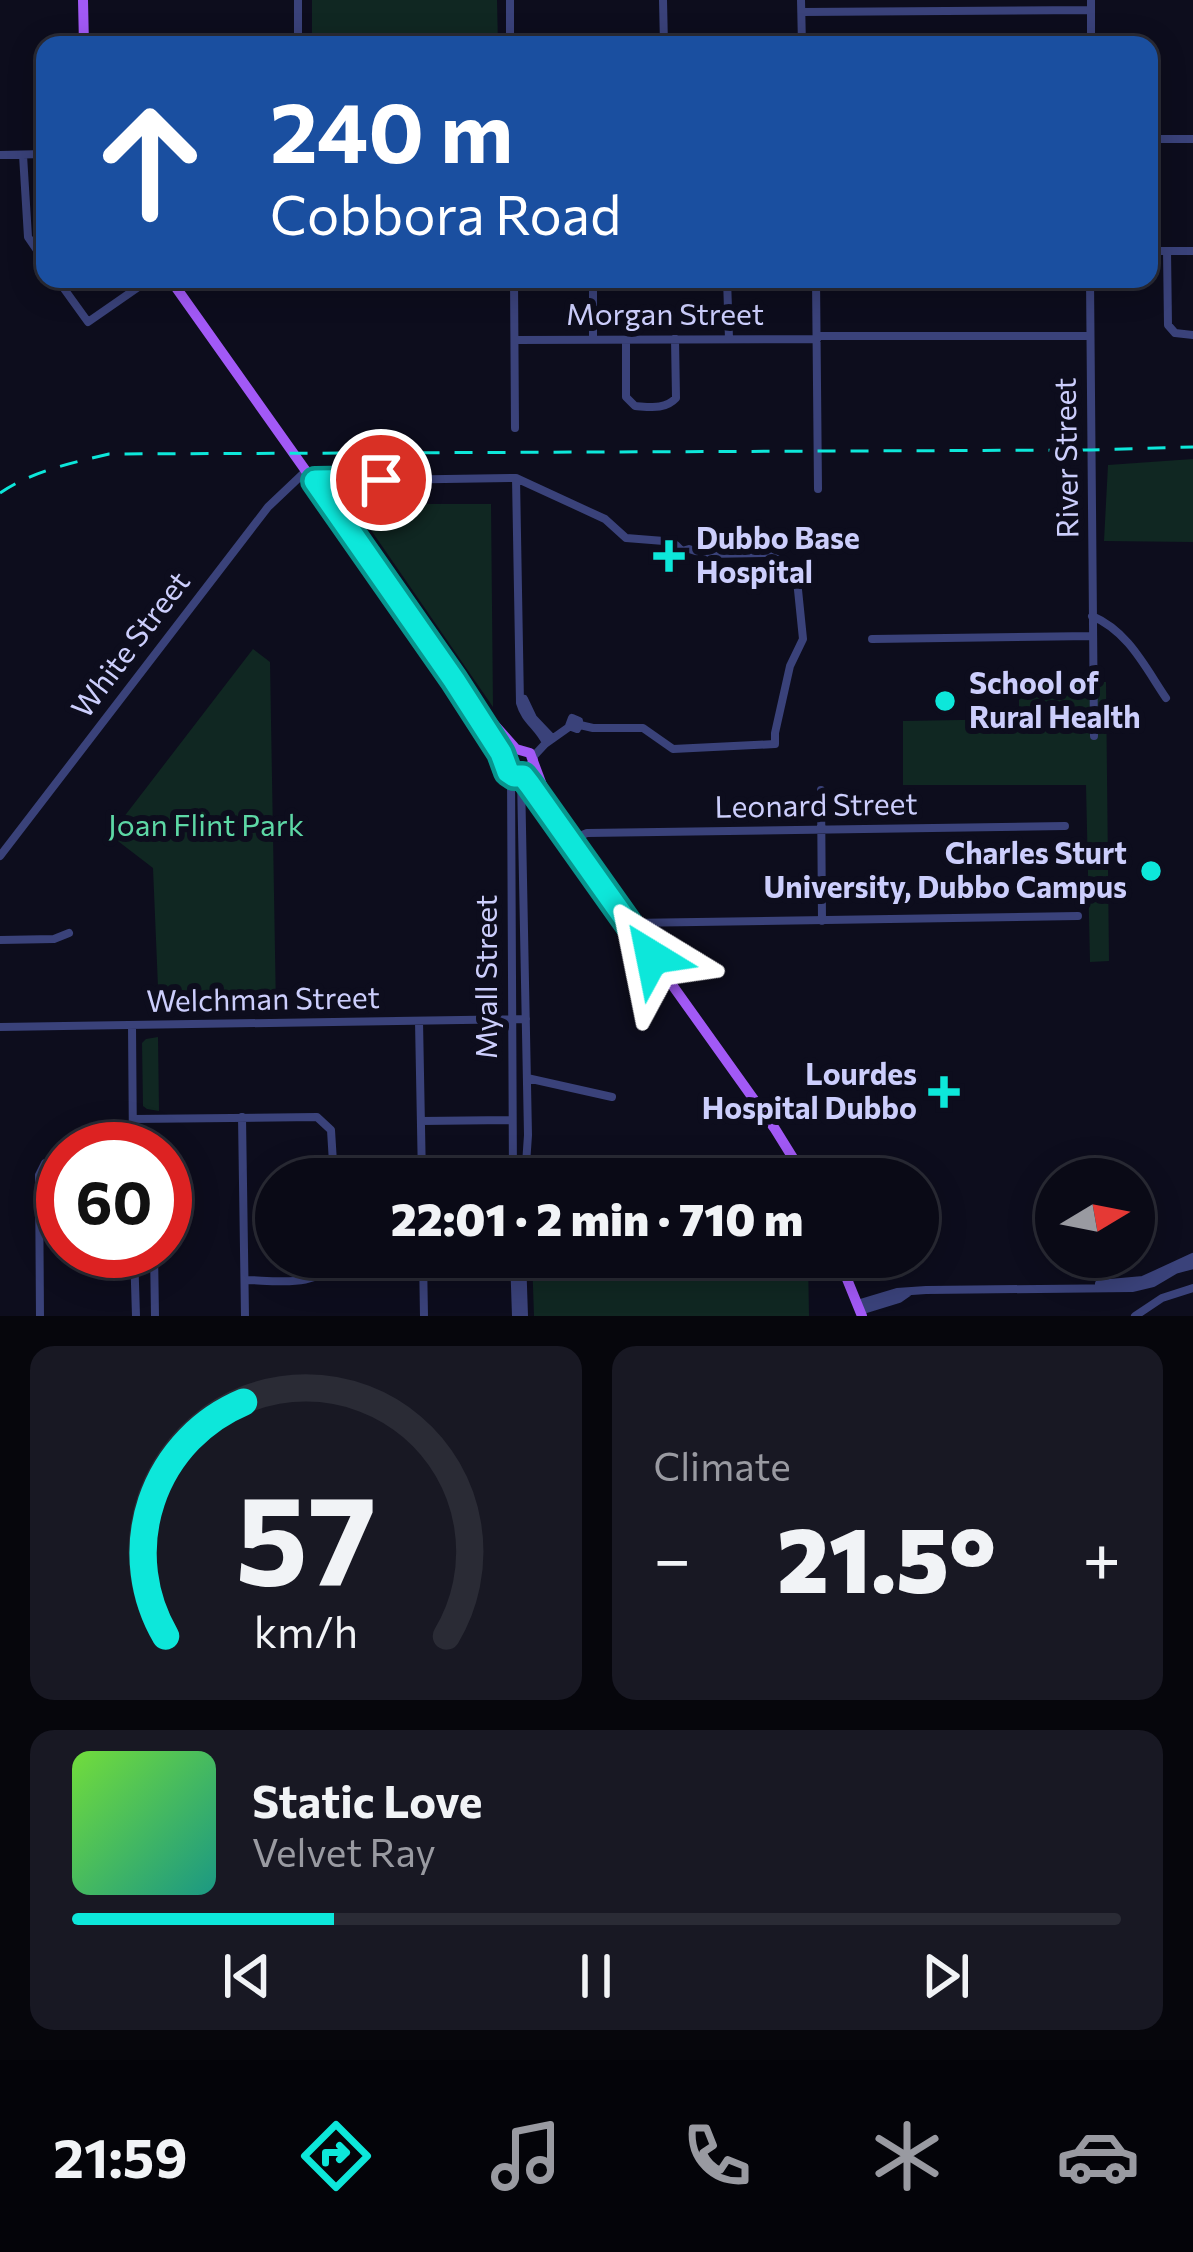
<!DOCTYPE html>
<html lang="en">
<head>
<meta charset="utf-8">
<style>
	:root { --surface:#0a0a16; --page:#181823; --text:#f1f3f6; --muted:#999aa1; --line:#2a2b35; --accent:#0de7da }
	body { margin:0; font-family:Commissioner,sans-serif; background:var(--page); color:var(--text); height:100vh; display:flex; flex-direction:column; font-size:45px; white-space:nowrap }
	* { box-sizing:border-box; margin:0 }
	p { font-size:39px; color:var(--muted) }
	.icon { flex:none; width:66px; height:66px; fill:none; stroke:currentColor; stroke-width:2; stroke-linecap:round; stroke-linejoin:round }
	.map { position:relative; height:1316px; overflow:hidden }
	.side { display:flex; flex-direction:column; gap:30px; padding:30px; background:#06060c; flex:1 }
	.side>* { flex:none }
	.top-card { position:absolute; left:36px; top:36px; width:1122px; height:252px; border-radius:24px; box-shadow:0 6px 30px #0003,0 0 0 3px var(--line); background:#1a4fa0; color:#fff; overflow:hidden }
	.needle { width:78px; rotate:80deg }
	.buttons { position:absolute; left:1035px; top:1158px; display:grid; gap:24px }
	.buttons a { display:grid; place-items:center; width:120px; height:120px; border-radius:50%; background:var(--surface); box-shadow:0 6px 30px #0003,0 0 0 3px var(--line); font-size:60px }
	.speed { position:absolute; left:36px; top:1122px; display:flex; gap:24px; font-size:60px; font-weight:700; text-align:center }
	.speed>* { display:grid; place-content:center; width:156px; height:156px; border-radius:50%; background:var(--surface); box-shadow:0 6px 30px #0003,0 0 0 3px var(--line); line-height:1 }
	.speed .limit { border:18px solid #d22; background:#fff; color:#111 }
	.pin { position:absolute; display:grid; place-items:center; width:102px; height:102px; color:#fff; margin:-51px; border:6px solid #fff; border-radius:50%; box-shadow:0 3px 12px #0007 }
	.me { position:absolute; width:132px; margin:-66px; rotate:325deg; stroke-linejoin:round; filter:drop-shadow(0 0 9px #0008) }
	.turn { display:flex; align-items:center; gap:42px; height:252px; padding:0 36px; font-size:54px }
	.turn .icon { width:156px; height:156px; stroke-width:2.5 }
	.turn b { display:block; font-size:84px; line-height:102px }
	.big { font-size:90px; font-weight:800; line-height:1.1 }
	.side .tile { flex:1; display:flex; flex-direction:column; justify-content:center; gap:18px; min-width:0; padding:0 42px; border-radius:24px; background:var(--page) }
	.side .dial { align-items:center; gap:0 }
	.dial svg { height:312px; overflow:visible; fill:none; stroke:var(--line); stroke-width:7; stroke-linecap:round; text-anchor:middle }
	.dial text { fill:var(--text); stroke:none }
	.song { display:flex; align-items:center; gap:36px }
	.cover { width:144px; height:144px; border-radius:18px; background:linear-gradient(135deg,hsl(100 70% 55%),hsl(170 70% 35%)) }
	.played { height:12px; border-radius:6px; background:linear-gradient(90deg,var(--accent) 25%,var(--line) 25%) }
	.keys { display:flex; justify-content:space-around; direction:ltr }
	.heat { display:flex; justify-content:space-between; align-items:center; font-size:66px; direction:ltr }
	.side .tiles { flex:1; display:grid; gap:30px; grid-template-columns:1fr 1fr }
	.tile:last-child { grid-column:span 2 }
	.trip { position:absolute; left:255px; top:1158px; width:684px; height:120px; border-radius:60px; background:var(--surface); box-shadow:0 6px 30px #0003,0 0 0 3px var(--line); font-weight:800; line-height:120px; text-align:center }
	.dock { display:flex; height:192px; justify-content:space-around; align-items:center; background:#040409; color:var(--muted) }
	.dock .icon { width:84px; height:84px }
	.dock .selected { color:var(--accent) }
	.dock b { font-size:54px; color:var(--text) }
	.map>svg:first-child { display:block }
	.green { fill:#102722 }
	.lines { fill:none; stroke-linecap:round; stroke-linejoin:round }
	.minor { stroke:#3a427a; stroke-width:8 }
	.major { stroke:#a259f6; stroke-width:10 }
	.rail { stroke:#0de7da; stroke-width:3; stroke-dasharray:18 15; stroke-linecap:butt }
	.route-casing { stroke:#08968e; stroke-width:30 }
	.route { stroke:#0de7da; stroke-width:21 }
	.poi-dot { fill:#0de7da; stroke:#0d0d1d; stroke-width:4.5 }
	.labels { text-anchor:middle; stroke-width:12; stroke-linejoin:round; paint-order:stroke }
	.street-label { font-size:30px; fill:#cccefc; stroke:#0d0d1d }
	.poi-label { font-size:30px; font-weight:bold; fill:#cccefc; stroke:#0d0d1d; text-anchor:start }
	.park-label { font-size:30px; fill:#5dd7a5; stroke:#0d0d1d }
</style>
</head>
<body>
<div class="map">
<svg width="1193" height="1316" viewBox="0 0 1193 1316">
	<rect width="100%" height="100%" fill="#0d0d1d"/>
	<path class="green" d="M312,0H497L498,45H312Z
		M1193,459V542L1104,541L1108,465Z
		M353,504H491L493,707Z
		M253,649L270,662L276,1009L159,1011L153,868L110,835Z
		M1019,682H1106L1109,961L1090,962L1086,785H903V721L1019,719Z
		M158,1037L159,1111L147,1109L143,1106L142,1043L146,1039Z
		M532,1257H808L809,1316H534Z"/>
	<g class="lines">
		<path class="minor" d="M298,0V44
			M510,0V45
			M663,0L664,45
			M801,0L802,45
			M1091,0V45
			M802,12L1091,10
			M84,41L298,40
			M1149,139H1193
			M0,155L45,154
			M23,155L28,237L45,262
			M1149,251H1193
			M1167,251L1168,325L1175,333L1193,335
			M57,279L88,322L150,279
			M514,279L515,428
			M593,279V339
			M727,279L729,339
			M816,279L818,489
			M1090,279L1094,736
			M817,336H1090
			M515,340L817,339
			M626,340V397L635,406C650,407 665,410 676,398L675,339
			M516,478L520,703C525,721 539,727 546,743
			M315,481L516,478L605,519L626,538L664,541L676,545L682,551L689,549L705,554L767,553L788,566L797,580L803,639L790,666L775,733V744L673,749L643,728H593L580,725
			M1092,616C1128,631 1145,667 1166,698
			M872,639L1092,636
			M524,699L533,718L552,738
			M572,718L579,721L577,729L569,726Z
			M532,758L545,744L569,727
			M511,774L513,1179
			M521,777L528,1135L525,1179
			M821,790L822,921
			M570,840L587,833L1065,826
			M0,856L268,507L307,470
			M629,923L1078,916
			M0,940L54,939L69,933
			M419,1021L422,1179
			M132,1026L133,1149
			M0,1027L526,1019
			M527,1078L612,1097
			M242,1117L245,1316
			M133,1119L317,1117L331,1130L334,1179
			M421,1121L512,1120
			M134,1251L136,1316
			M154,1251L155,1316
			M423,1257L424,1316
			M514,1257L516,1316
			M522,1257L524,1316
			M245,1280C273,1280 324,1290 334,1257
			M1099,1284L1143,1280L1193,1257
			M857,1304L897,1292L926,1290L1132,1288L1153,1283L1175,1270L1193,1265
			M860,1311L899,1299L909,1292
			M40,1316L39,1175L45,1163L63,1161
			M1135,1316L1162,1298L1193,1288"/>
		<path class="major" d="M83,0L84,45
			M170,279L454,680L501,753L508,772L518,777L530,772L533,760
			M469,696L516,749
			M505,761L509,753L516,749L530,753L542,785L553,805
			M523,776L775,1129L806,1179
			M838,1257L862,1316"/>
		<path class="rail" d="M0,493C32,471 72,463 109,454L1091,450L1193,447"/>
	</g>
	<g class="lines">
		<g class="route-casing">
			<path id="route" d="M381,480L315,481L454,680L501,753L508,772L514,776H523L530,785L652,957"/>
		</g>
		<use href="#route" class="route"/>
	</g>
	<g class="poi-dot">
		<path d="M663 538h12v12h12v12h-12v12h-12v-12h-12v-12h12z"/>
		<circle cx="945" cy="701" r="12"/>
		<circle cx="1151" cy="871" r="12"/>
		<path d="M938 1074h12v12h12v12h-12v12h-12v-12h-12v-12h12z"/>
	</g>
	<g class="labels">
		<g class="street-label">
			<text x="665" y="325">Morgan Street</text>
			<text transform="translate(1067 458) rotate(-91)" y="10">River Street</text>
			<text transform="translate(131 645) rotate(-53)" y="10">White Street</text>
			<text transform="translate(816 806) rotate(-1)" y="10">Leonard Street</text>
			<text transform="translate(487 977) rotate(-90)" y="10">Myall Street</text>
			<text transform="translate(263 1000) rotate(-1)" y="10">Welchman Street</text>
		</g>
		<g class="poi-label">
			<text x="696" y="549">Dubbo Base<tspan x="696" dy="34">Hospital</tspan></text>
			<text x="969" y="694">School of<tspan x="969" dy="34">Rural Health</tspan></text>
			<text x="1127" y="864" text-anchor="end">Charles Sturt<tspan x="1127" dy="34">University, Dubbo Campus</tspan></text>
			<text x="917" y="1085" text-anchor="end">Lourdes<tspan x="917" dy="34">Hospital Dubbo</tspan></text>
		</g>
		<g class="park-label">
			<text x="206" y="836">Joan Flint Park</text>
		</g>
	</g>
</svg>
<div class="buttons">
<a><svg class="needle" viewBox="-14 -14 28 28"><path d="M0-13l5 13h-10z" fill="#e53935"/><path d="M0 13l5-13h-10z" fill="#999aa1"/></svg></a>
</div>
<div class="speed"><div class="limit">60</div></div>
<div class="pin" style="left:381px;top:480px;background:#d93025"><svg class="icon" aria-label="arrive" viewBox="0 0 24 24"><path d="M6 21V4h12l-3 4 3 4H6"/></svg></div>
<svg class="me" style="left:652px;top:957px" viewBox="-20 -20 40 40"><path d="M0-17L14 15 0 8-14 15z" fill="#0de7da" stroke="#fff" stroke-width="4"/></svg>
<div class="trip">22:01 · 2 min · 710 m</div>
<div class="top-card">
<div class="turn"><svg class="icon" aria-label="ahead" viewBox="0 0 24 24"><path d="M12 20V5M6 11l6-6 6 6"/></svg><div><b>240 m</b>Cobbora Road</div></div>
</div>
</div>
<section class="side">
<div class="tiles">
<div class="tile dial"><svg viewBox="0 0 100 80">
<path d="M14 69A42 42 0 1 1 86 69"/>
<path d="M14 69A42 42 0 0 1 34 9" stroke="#0de7da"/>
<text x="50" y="56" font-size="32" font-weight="700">57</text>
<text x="50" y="72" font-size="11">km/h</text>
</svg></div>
<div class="tile"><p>Climate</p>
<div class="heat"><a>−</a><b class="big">21.5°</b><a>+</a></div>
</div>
<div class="tile">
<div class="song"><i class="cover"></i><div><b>Static Love</b><p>Velvet Ray</p></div></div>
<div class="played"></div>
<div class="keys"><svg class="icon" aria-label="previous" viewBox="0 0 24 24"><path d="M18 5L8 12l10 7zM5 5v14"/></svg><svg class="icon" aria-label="pause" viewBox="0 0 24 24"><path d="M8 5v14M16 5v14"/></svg><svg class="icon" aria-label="next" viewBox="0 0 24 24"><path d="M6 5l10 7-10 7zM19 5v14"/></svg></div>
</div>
</div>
</section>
<nav class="dock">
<b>21:59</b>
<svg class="icon selected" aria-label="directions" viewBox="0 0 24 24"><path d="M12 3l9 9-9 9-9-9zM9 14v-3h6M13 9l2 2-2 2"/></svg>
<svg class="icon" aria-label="music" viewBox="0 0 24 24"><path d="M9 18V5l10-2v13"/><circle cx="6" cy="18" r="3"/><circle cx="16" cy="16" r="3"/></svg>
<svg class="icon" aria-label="phone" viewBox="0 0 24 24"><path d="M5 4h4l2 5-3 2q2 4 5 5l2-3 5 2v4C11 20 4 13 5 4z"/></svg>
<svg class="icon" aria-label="climate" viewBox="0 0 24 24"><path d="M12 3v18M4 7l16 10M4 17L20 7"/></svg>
<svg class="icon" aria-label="car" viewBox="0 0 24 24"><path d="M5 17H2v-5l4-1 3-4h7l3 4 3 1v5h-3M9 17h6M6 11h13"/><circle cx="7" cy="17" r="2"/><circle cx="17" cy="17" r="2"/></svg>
</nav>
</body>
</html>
